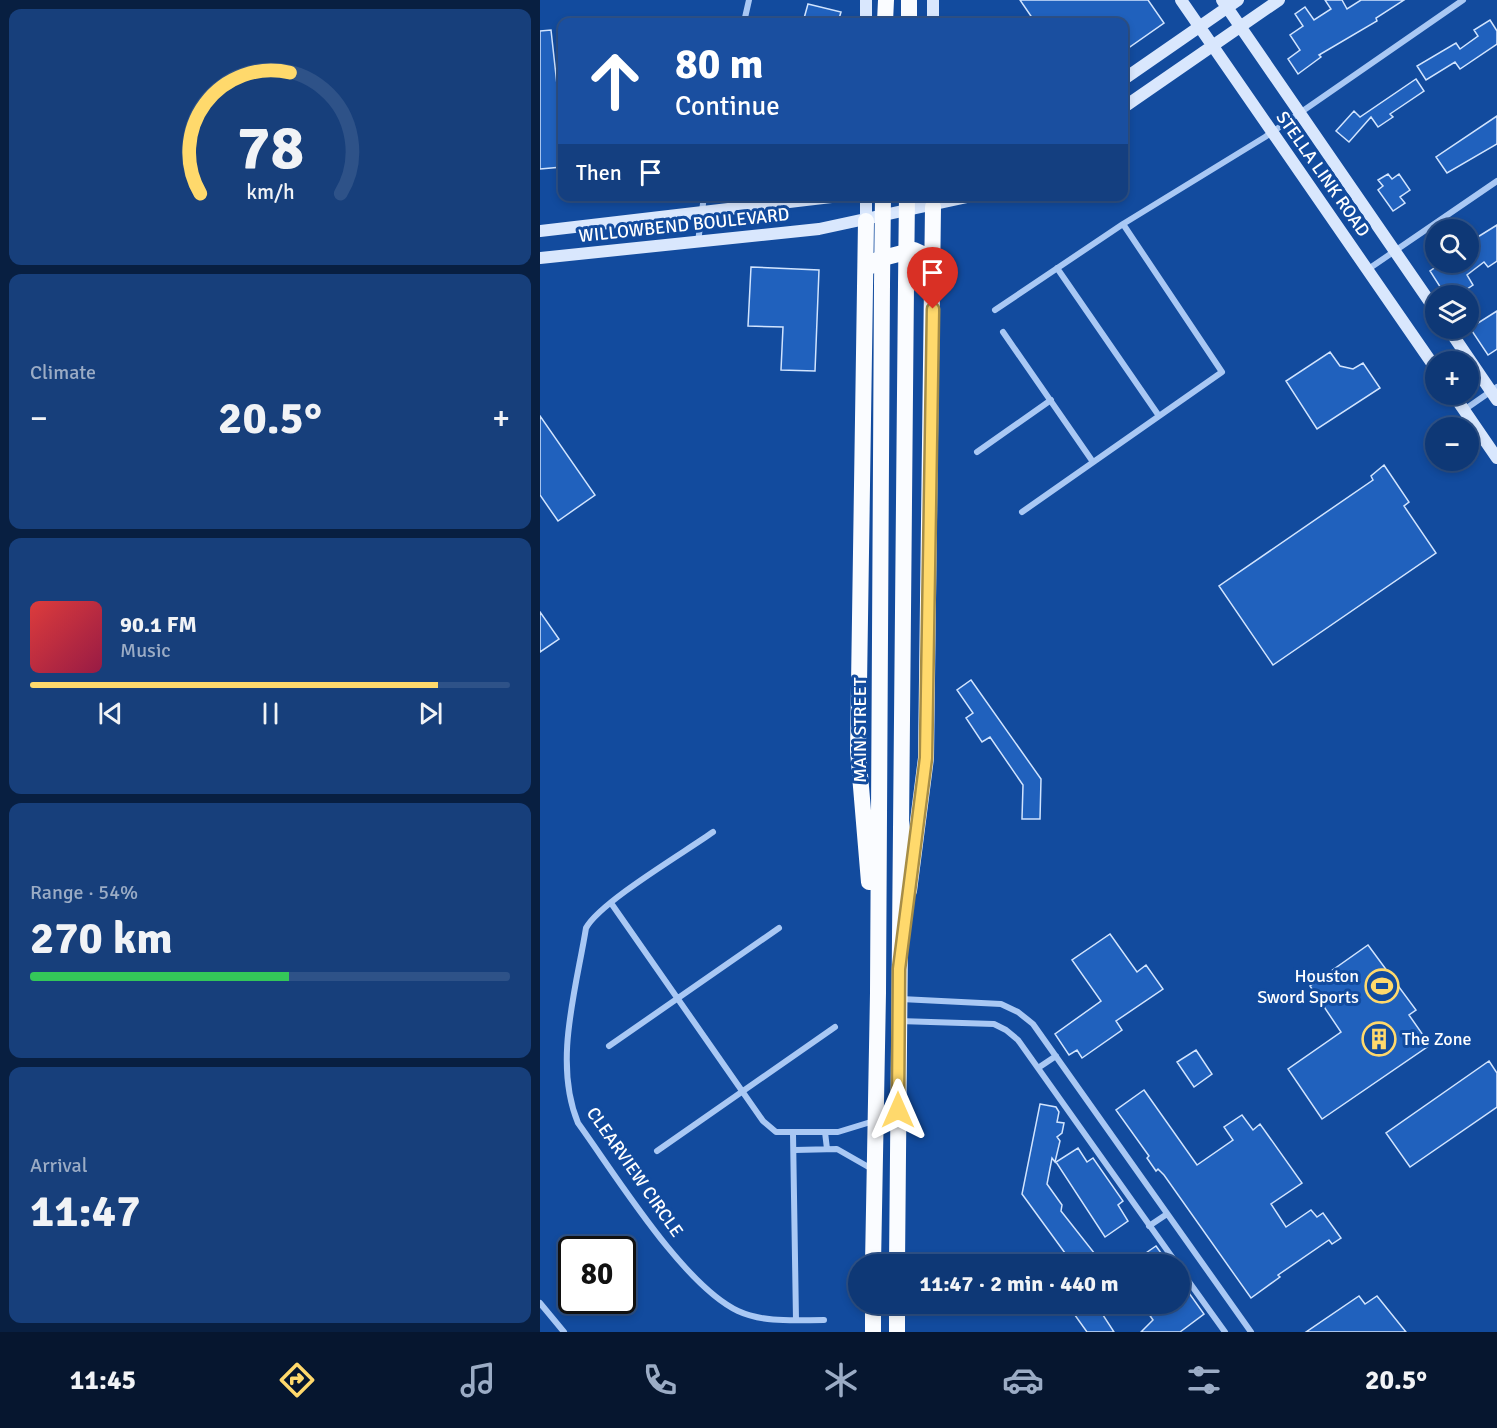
<!DOCTYPE html>
<html lang="en">
<head>
<meta charset="utf-8">
<style>
	:root { --surface:#0e3876; --page:#173f7b; --text:#f1f3f6; --muted:#9bacc5; --line:#2e5288; --accent:#ffd96c }
	body { margin:0; font-family:Signika,sans-serif; background:var(--page); color:var(--text); height:100vh; display:flex; flex-direction:column; font-size:22px; white-space:nowrap }
	* { box-sizing:border-box; margin:0 }
	p { font-size:20px; color:var(--muted) }
	.icon { flex:none; width:33px; height:33px; fill:none; stroke:currentColor; stroke-width:2; stroke-linecap:round; stroke-linejoin:round }
	.map { position:relative; flex:1; overflow:hidden }
	.panel { display:flex; flex-direction:column; gap:9px; padding:9px; background:#081f41; width:540px }
	.panel>* { flex:none }
	.top-card { position:absolute; left:18px; top:18px; width:570px; height:183px; border-radius:12px; box-shadow:0 3px 9px #0003,0 0 0 2px var(--line); background:#1a4fa0; color:#fff; overflow:hidden }
	.tools { position:absolute; left:885px; top:219px; display:grid; gap:12px }
	.tools a { display:grid; place-items:center; width:54px; height:54px; border-radius:50%; background:var(--surface); box-shadow:0 3px 9px #0003,0 0 0 2px var(--line); font-size:30px }
	.speed { position:absolute; left:18px; top:1236px; display:flex; gap:12px; font-size:30px; font-weight:700; text-align:center }
	.speed>* { display:grid; place-content:center; width:78px; height:78px; border-radius:50%; background:var(--surface); box-shadow:0 3px 9px #0003,0 0 0 2px var(--line); line-height:1 }
	.speed .limit { border:3px solid #111; border-radius:9px; background:#fff; color:#111 }
	.pin { position:absolute; display:grid; place-items:center; width:51px; height:51px; color:#fff; margin:-62px -26px; border-radius:50% 50% 50% 0; rotate:-45deg; box-shadow:0 0 6px #0007 }
	.pin .icon { rotate:45deg }
	.me { position:absolute; width:66px; margin:-33px; rotate:0deg; stroke-linejoin:round; filter:drop-shadow(0 0 4px #0008) }
	.turn { display:flex; align-items:center; gap:21px; height:126px; padding:0 18px; font-size:27px }
	.turn .icon { width:78px; height:78px; stroke-width:2.5 }
	.turn b { display:block; font-size:42px; line-height:51px }
	.then { display:flex; align-items:center; height:57px; padding:0 18px; background:#0003; gap:12px; font-size:22px }
	.big { font-size:45px; font-weight:700; line-height:1.1 }
	.panel .card { flex:1; display:flex; flex-direction:column; justify-content:center; gap:9px; min-width:0; padding:0 21px; border-radius:12px; background:var(--page) }
	.panel .dial { align-items:center; gap:0 }
	.dial svg { height:156px; overflow:visible; fill:none; stroke:var(--line); stroke-width:7; stroke-linecap:round; text-anchor:middle }
	.dial text { fill:var(--text); stroke:none }
	.song { display:flex; align-items:center; gap:18px }
	.cover { width:72px; height:72px; border-radius:9px; background:linear-gradient(135deg,hsl(0 70% 55%),hsl(340 70% 35%)) }
	.played { height:6px; border-radius:3px; background:linear-gradient(90deg,var(--accent) 85%,var(--line) 85%) }
	.keys { display:flex; justify-content:space-around; direction:ltr }
	.heat { display:flex; justify-content:space-between; align-items:center; font-size:33px; direction:ltr }
	.charge { height:9px; border-radius:4px; background:linear-gradient(90deg,#34c759 54%,var(--line) 0) }
	.trip { position:absolute; left:308px; top:1254px; width:342px; height:60px; border-radius:30px; background:var(--surface); box-shadow:0 3px 9px #0003,0 0 0 2px var(--line); font-weight:700; line-height:60px; text-align:center }
	.tab-bar { display:flex; height:96px; justify-content:space-around; align-items:center; background:#06162f; color:var(--muted) }
	.tab-bar .icon { width:42px; height:42px }
	.tab-bar .on { color:var(--accent) }
	.tab-bar b { font-size:27px; color:var(--text) }
	main { display:flex; flex:1; min-height:0 }
	.map>svg:first-child { display:block }
	.building { fill:#2061bd; stroke:#d1e4fe; stroke-width:1.5 }
	.lines { fill:none; stroke-linecap:round; stroke-linejoin:round }
	.minor { stroke:#a9c8f4; stroke-width:6 }
	.secondary { stroke:#d9e7fd; stroke-width:12 }
	.trunk { stroke:#fafcff; stroke-width:16 }
	.trunk-bridge { stroke:#fafcff; stroke-width:16 }
	.route-casing { stroke:#a68d46; stroke-width:15 }
	.route { stroke:#ffd96c; stroke-width:10 }
	.labels { text-anchor:middle; stroke-width:6; stroke-linejoin:round; paint-order:stroke }
	.street-label { font-size:18px; fill:#fff; stroke:#124b9e }
	.poi-label { font-size:18px; fill:#fff; stroke:#124b9e; text-anchor:end }
</style>
</head>
<body>
<main>
<section class="panel">
<div class="card dial"><svg viewBox="0 0 100 80">
<path d="M14 69A42 42 0 1 1 86 69"/>
<path d="M14 69A42 42 0 0 1 60 7" stroke="#ffd96c"/>
<text x="50" y="56" font-size="32" font-weight="700">78</text>
<text x="50" y="72" font-size="11">km/h</text>
</svg></div>
<div class="card"><p>Climate</p>
<div class="heat"><a>−</a><b class="big">20.5°</b><a>+</a></div>
</div>
<div class="card">
<div class="song"><i class="cover"></i><div><b>90.1 FM</b><p>Music</p></div></div>
<div class="played"></div>
<div class="keys"><svg class="icon" aria-label="previous" viewBox="0 0 24 24"><path d="M18 5L8 12l10 7zM5 5v14"/></svg><svg class="icon" aria-label="pause" viewBox="0 0 24 24"><path d="M8 5v14M16 5v14"/></svg><svg class="icon" aria-label="next" viewBox="0 0 24 24"><path d="M6 5l10 7-10 7zM19 5v14"/></svg></div>
</div>
<div class="card"><p>Range · 54%</p><b class="big">270 km</b><div class="charge"></div></div>
<div class="card"><p>Arrival</p><b class="big">11:47</b></div>
</section>
<div class="map">
<svg width="957" height="1332" viewBox="0 0 957 1332">
	<rect width="100%" height="100%" fill="#124b9e"/>
	<path class="building" d="M480,0H608L624,23L584,51V22H495Z
		M785,0H802L807,9L821,0H864L836,18L837,21L779,55L781,57L758,74L748,59L760,50L750,35L763,26L755,14L765,7L774,20L791,9Z
		M268,4L301,12L298,22H263Z
		M950,20L957,31V44L920,69L915,62L886,80L877,66L916,43L920,49L938,36L934,30Z
		M11,30L20,112H22V167L0,169V31Z
		M876,79L884,91L850,114L853,117L838,127L831,117L809,142L796,131L814,111L820,117Z
		M957,116V144L907,173L896,157Z
		M848,174L852,179L859,174L870,190L860,197L865,203L853,211L838,190L843,186L838,180Z
		M957,225V261L948,267L944,262L927,275L933,285L921,293L918,288L906,296L890,271L903,262H911L916,271L928,262V243Z
		M211,267L279,270L275,371L241,370L243,327L208,326Z
		M957,311V349L948,355L930,328Z
		M790,352L800,366L813,369L823,363L840,388L777,429L746,381Z
		M0,416L55,495L18,521L0,495Z
		M844,465L869,502L864,506L896,553L733,665L679,586L833,480L831,476Z
		M0,612L19,639L0,652Z
		M431,680L501,779L500,819H482L483,785L450,737L442,742L426,718L433,713L417,690Z
		M570,934L597,972L606,965L623,989L576,1021L582,1030L542,1058L537,1050L529,1055L515,1034L561,1001L532,960Z
		M828,945L876,1010L869,1015L890,1045L782,1119L748,1069L801,1032L770,986Z
		M656,1050L672,1074L654,1087L637,1062Z
		M949,1061L957,1073V1107L870,1167L846,1133Z
		M604,1090L657,1165L693,1140L684,1127L702,1115L713,1130L720,1124L762,1183L731,1204L746,1227L771,1210L777,1217L783,1213L801,1238L792,1244L789,1240L738,1275L740,1277L711,1298L624,1175L618,1169L616,1171L607,1158L609,1156L576,1110Z
		M500,1104L516,1107L519,1112L517,1122L524,1123L522,1133L517,1137L520,1141L515,1162L512,1158L507,1184L522,1205L521,1211L555,1254L541,1264H533L482,1194Z
		M538,1148L547,1162L553,1158L583,1201L578,1205L588,1221L565,1237L516,1162Z
		M616,1246L629,1264H590Z
		M639,1279L664,1314L640,1332H601L613,1320L602,1304H639Z
		M819,1296L825,1304L837,1296L866,1332H766Z
		M527,1304H573L561,1312L574,1332H547Z"/>
	<g class="lines">
		<path class="minor" d="M204,22L209,0
			M158,242L164,196
			M517,268L619,416
			M827,270L957,181
			M455,310L583,224L725,137L923,0
			M463,332L553,462
			M924,410L957,387
			M437,452L511,400
			M482,512L682,372L583,224
			M173,832C145,852 60,902 46,928C36,990 13,1063 38,1123C75,1174 143,1285 198,1311C224,1323 256,1320 284,1320
			M71,903L223,1121L236,1132H298L334,1121
			M361,999L461,1004L478,1012L493,1024L711,1332
			M359,1021L454,1024L466,1030L478,1040L637,1264
			M69,1046L239,928
			M498,1068L516,1056
			M285,1132L287,1149
			M253,1134L256,1320
			M255,1150L297,1149L332,1169
			M117,1151L295,1027
			M609,1226L627,1214
			M639,1268L685,1332
			M0,1303L24,1332"/>
		<path class="secondary" d="M393,0V22
			M641,0L896,369
			M682,0L896,311
			M326,22V0
			M584,79L698,0
			M584,107L739,0
			M326,196V221
			M0,231L300,196
			M0,258L279,229L432,196
			M908,328L957,400
			M913,394L957,458"/>
		<path class="trunk" d="M345,22L346,0
			M369,22V0
			M326,221L318,751L329,882
			M331,266L339,259L374,250L385,255L394,267
			M369,891L386,758L393,207
			M333,1264L338,993L342,284
			M357,1264L366,285
			M333,1332V1304
			M357,1332V1304"/>
		<path class="trunk-bridge" d="M342,284L343,196
			M366,285L367,196"/>
	</g>
	<g class="lines">
		<g class="route-casing">
			<path id="route" d="M358,1110L359,969L386,758L393,309"/>
		</g>
		<use href="#route" class="route"/>
	</g>
	<defs>
		<g id="stadium-ring" transform="scale(1.725)"><circle r="9.5" fill="#124b9e" stroke="#ffd96c" stroke-width="1.5"/><path d="M0-5a6.5 5 0 1 0 0 10a6.5 5 0 1 0 0-10ZM-3.5-1.8h7v3.6h-7Z" fill="#ffd96c"/></g>
		<g id="building-ring" transform="scale(1.725)"><circle r="9.5" fill="#124b9e" stroke="#ffd96c" stroke-width="1.5"/><path d="M-4-6H4V6H1V3H-1V6H-4ZM-2.5-4.3h1.7v1.8h-1.7ZM.8-4.3h1.7v1.8H.8ZM-2.5-1h1.7V.8h-1.7ZM.8-1h1.7V.8H.8Z" fill="#ffd96c"/></g>
	</defs>
	<g fill-rule="evenodd">
		<use href="#stadium-ring" x="842" y="986"/>
		<use href="#building-ring" x="839" y="1039"/>
	</g>
	<g class="labels">
		<g class="street-label">
			<text transform="translate(783 174) rotate(55)" y="6">STELLA LINK ROAD</text>
			<text transform="translate(144 225) rotate(-6)" y="6">WILLOWBEND BOULEVARD</text>
			<text transform="translate(320 730) rotate(-90)" y="6">MAIN STREET</text>
			<text transform="translate(95 1172) rotate(55)" y="6">CLEARVIEW CIRCLE</text>
		</g>
		<g class="poi-label">
			<text x="819" y="982">Houston<tspan x="819" dy="21">Sword Sports</tspan></text>
			<text x="862" y="1045" text-anchor="start">The Zone</text>
		</g>
	</g>
</svg>
<div class="tools">
<a><svg class="icon" aria-label="search" viewBox="0 0 24 24"><circle cx="10" cy="10" r="6"/><path d="M15 15l6 6"/></svg></a>
<a><svg class="icon" aria-label="layers" viewBox="0 0 24 24"><path d="M12 4l9 5-9 5-9-5zM3 14l9 5 9-5"/></svg></a>
<a>+</a>
<a>−</a>
</div>
<div class="speed"><div class="limit">80</div></div>
<div class="pin" style="left:393px;top:309px;background:#d93025"><svg class="icon" aria-label="arrive" viewBox="0 0 24 24"><path d="M6 21V4h12l-3 4 3 4H6"/></svg></div>
<svg class="me" style="left:358px;top:1110px" viewBox="-20 -20 40 40"><path d="M0-17L14 15 0 8-14 15z" fill="#ffd96c" stroke="#fff" stroke-width="4"/></svg>
<div class="trip">11:47 · 2 min · 440 m</div>
<div class="top-card">
<div class="turn"><svg class="icon" aria-label="ahead" viewBox="0 0 24 24"><path d="M12 20V5M6 11l6-6 6 6"/></svg><div><b>80 m</b>Continue</div></div>
<div class="then">Then<svg class="icon" aria-label="arrive" viewBox="0 0 24 24"><path d="M6 21V4h12l-3 4 3 4H6"/></svg></div>
</div>
</div>
</main>
<nav class="tab-bar">
<b>11:45</b>
<svg class="icon on" aria-label="directions" viewBox="0 0 24 24"><path d="M12 3l9 9-9 9-9-9zM9 14v-3h6M13 9l2 2-2 2"/></svg>
<svg class="icon" aria-label="music" viewBox="0 0 24 24"><path d="M9 18V5l10-2v13"/><circle cx="6" cy="18" r="3"/><circle cx="16" cy="16" r="3"/></svg>
<svg class="icon" aria-label="phone" viewBox="0 0 24 24"><path d="M5 4h4l2 5-3 2q2 4 5 5l2-3 5 2v4C11 20 4 13 5 4z"/></svg>
<svg class="icon" aria-label="climate" viewBox="0 0 24 24"><path d="M12 3v18M4 7l16 10M4 17L20 7"/></svg>
<svg class="icon" aria-label="car" viewBox="0 0 24 24"><path d="M5 17H2v-5l4-1 3-4h7l3 4 3 1v5h-3M9 17h6M6 11h13"/><circle cx="7" cy="17" r="2"/><circle cx="17" cy="17" r="2"/></svg>
<svg class="icon" aria-label="filters" viewBox="0 0 24 24"><path d="M4 7h16M4 17h16"/><circle cx="9" cy="7" r="2"/><circle cx="15" cy="17" r="2"/></svg>
<b>20.5°</b>
</nav>
</body>
</html>
